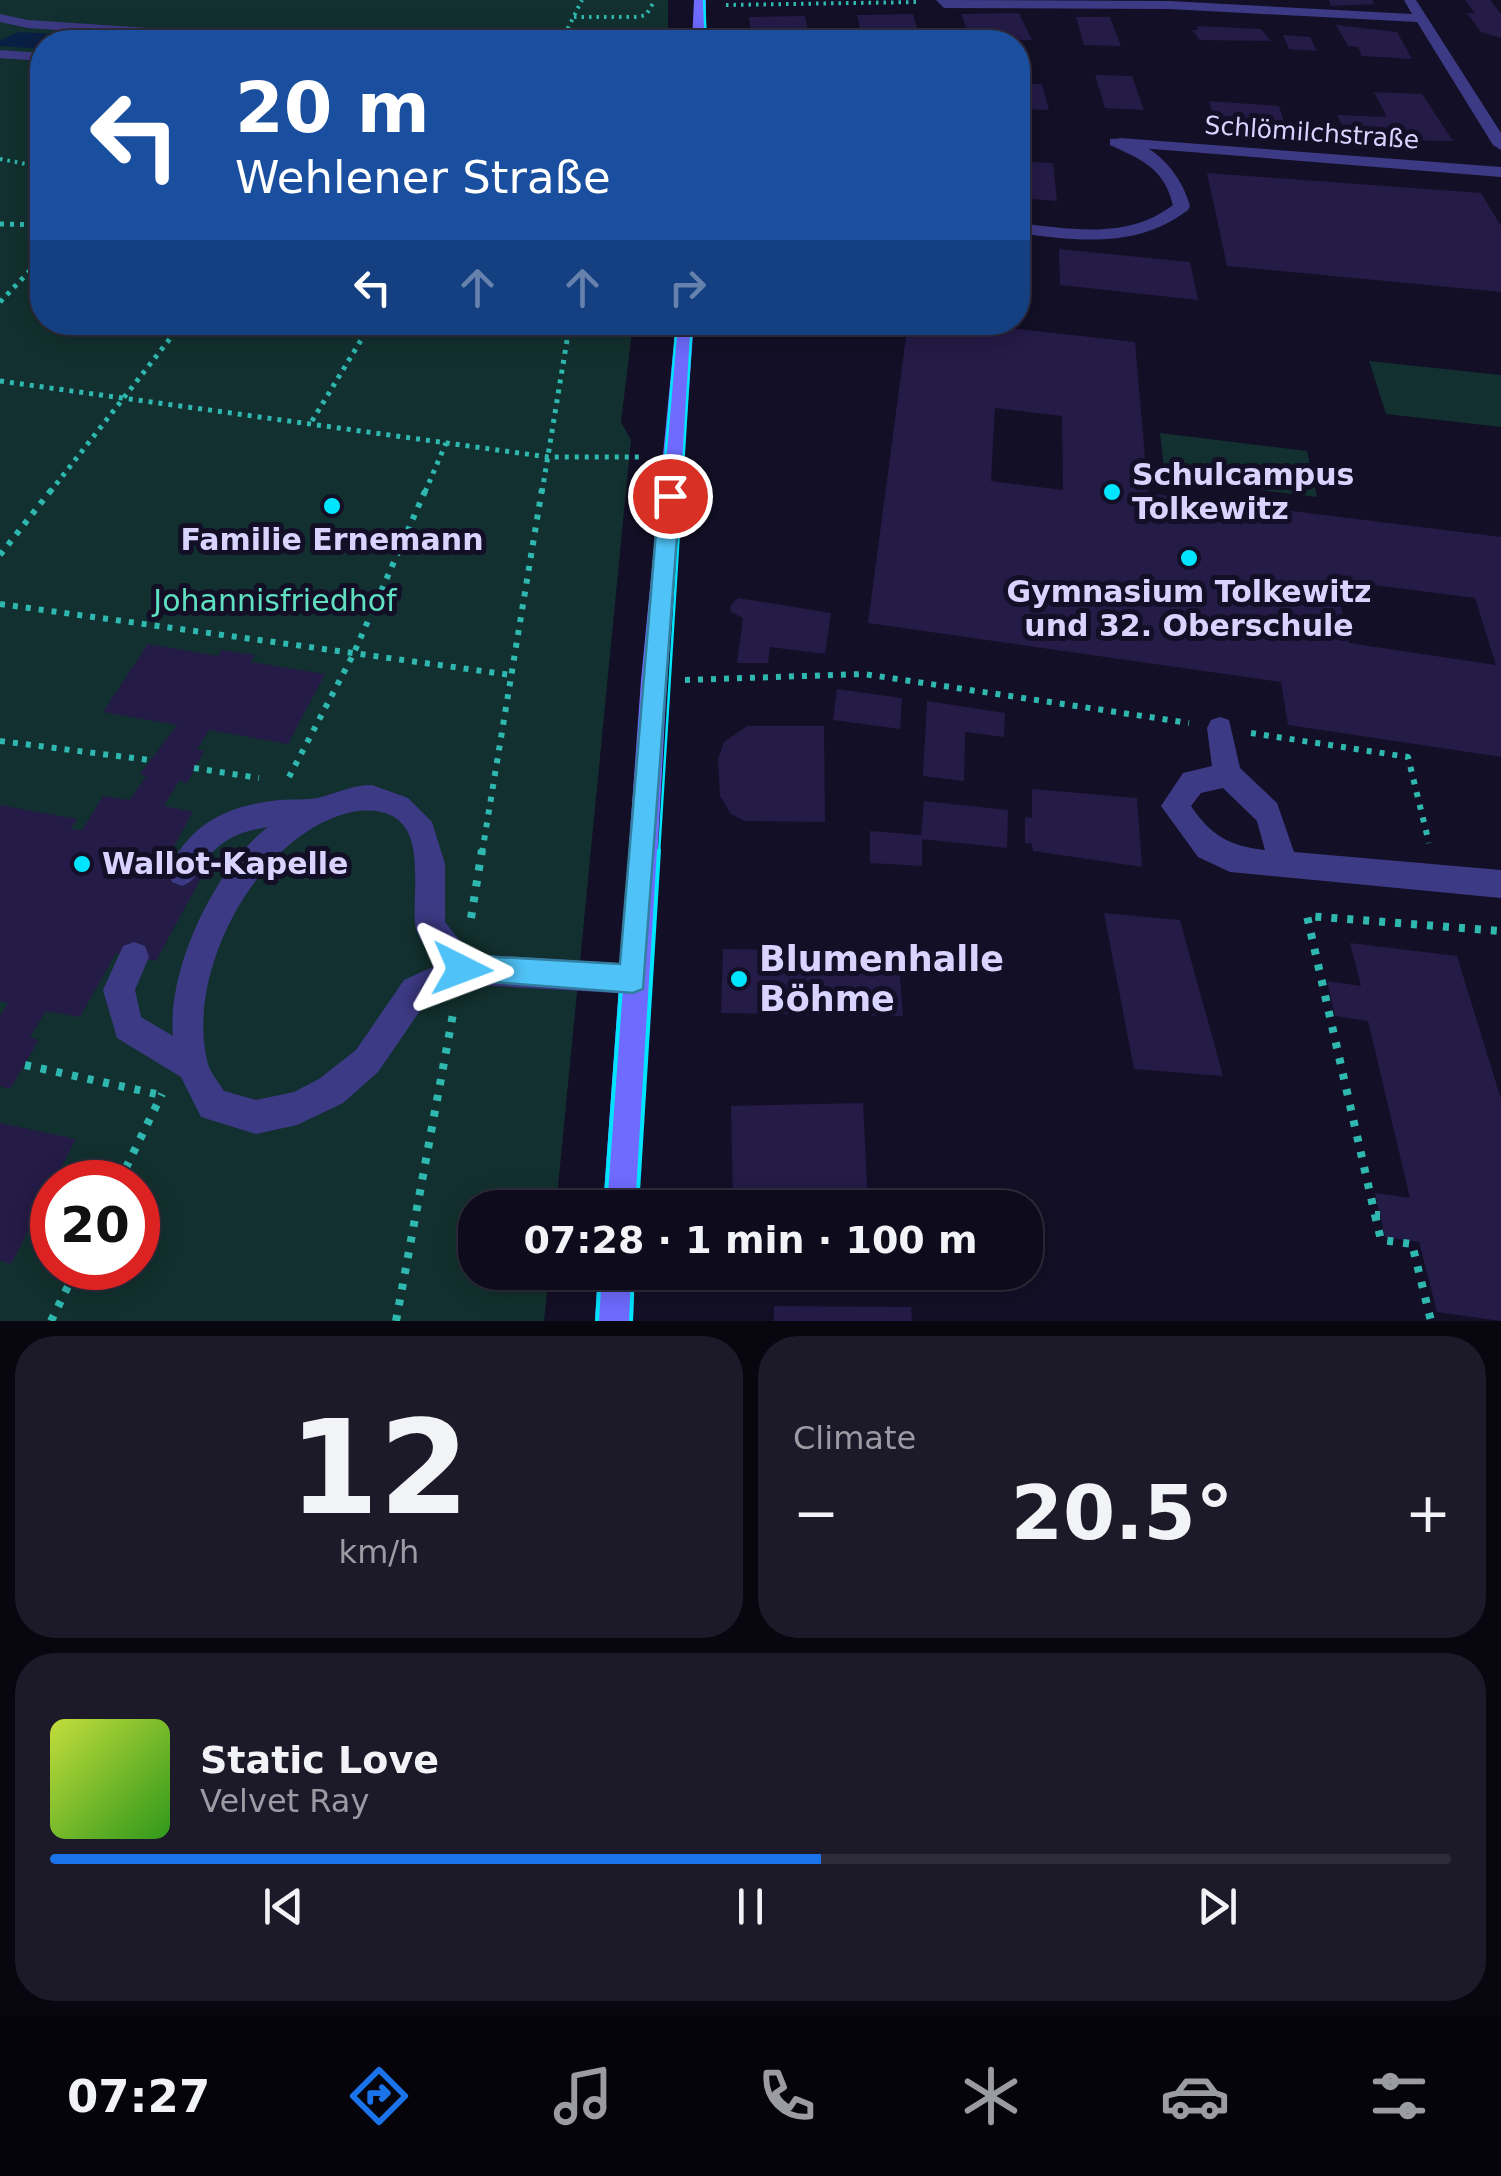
<!DOCTYPE html>
<html lang="en">
<head>
<meta charset="utf-8">
<style>
	:root { --surface:#0e0b1c; --page:#1c1929; --text:#f1f3f6; --muted:#9b9ba3; --line:#2e2b3b; --accent:#1a73e8 }
	body { margin:0; font-family:"DejaVu Sans",sans-serif; background:var(--page); color:var(--text); height:100vh; display:flex; flex-direction:column; font-size:38px; white-space:nowrap }
	* { box-sizing:border-box; margin:0 }
	p { font-size:32px; color:var(--muted) }
	.icon { flex:none; width:55px; height:55px; fill:none; stroke:currentColor; stroke-width:2; stroke-linecap:round; stroke-linejoin:round }
	.map { position:relative; height:1321px; overflow:hidden }
	.details { display:flex; flex-direction:column; gap:15px; padding:15px; background:#08060f; flex:1 }
	.details>* { flex:none }
	.hud { position:absolute; left:30px; top:30px; width:1000px; height:305px; border-radius:40px; box-shadow:0 5px 25px #0003,0 0 0 2px var(--line); background:#1a4fa0; color:#fff; overflow:hidden }
	.speed { position:absolute; left:30px; top:1160px; display:flex; gap:20px; font-size:50px; font-weight:700; text-align:center }
	.speed>* { display:grid; place-content:center; width:130px; height:130px; border-radius:50%; background:var(--surface); box-shadow:0 5px 25px #0003,0 0 0 2px var(--line); line-height:1 }
	.speed .limit { border:15px solid #d22; background:#fff; color:#111 }
	.pin { position:absolute; display:grid; place-items:center; width:85px; height:85px; color:#fff; margin:-42px; border:5px solid #fff; border-radius:50%; box-shadow:0 2px 10px #0007 }
	.me { position:absolute; width:110px; margin:-55px; rotate:93deg; stroke-linejoin:round; filter:drop-shadow(0 0 8px #0008) }
	.turn { display:flex; align-items:center; gap:35px; height:210px; padding:0 40px; font-size:45px }
	.turn .icon { width:130px; height:130px; stroke-width:2.5 }
	.turn b { display:block; font-size:70px; line-height:85px }
	.lanes { display:flex; align-items:center; height:95px; padding:0 40px; background:#0003; justify-content:center; gap:50px; direction:ltr }
	.lanes .off { opacity:.35 }
	.big { font-size:75px; font-weight:700; line-height:1.1 }
	.details .widget { flex:1; display:flex; flex-direction:column; justify-content:center; gap:15px; min-width:0; padding:0 35px; border-radius:40px; background:var(--page) }
	.details .dial { align-items:center; gap:0 }
	.dial b { font-size:130px; line-height:1 }
	.song { display:flex; align-items:center; gap:30px }
	.cover { width:120px; height:120px; border-radius:15px; background:linear-gradient(135deg,hsl(70 70% 55%),hsl(110 70% 35%)) }
	.played { height:10px; border-radius:5px; background:linear-gradient(90deg,var(--accent) 55%,var(--line) 55%) }
	.keys { display:flex; justify-content:space-around; direction:ltr }
	.heat { display:flex; justify-content:space-between; align-items:center; font-size:55px; direction:ltr }
	.details .tiles { flex:1; display:grid; gap:15px; grid-template-columns:1fr 1fr }
	.widget:last-child { grid-column:span 2 }
	.trip { position:absolute; left:458px; top:1190px; width:585px; height:100px; border-radius:40px; background:var(--surface); box-shadow:0 5px 25px #0003,0 0 0 2px var(--line); font-weight:700; line-height:100px; text-align:center }
	.tabs { display:flex; height:160px; justify-content:space-around; align-items:center; background:#06040b; color:var(--muted) }
	.tabs .icon { width:70px; height:70px }
	.tabs .active { color:var(--accent) }
	.tabs b { font-size:45px; color:var(--text) }
	.map>svg:first-child { display:block }
	.green { fill:#12302f; fill-rule:evenodd }
	.water { fill:#0a1f44 }
	.building { fill:#241b47; fill-rule:evenodd }
	.lines { fill:none; stroke-linecap:round; stroke-linejoin:round }
	.path-far3 { stroke:#2fb8b0; stroke-width:4; stroke-dasharray:2.5 5; stroke-linecap:butt }
	.path-far2 { stroke:#2fb8b0; stroke-width:5; stroke-dasharray:4 6; stroke-linecap:butt }
	.path-far1 { stroke:#2fb8b0; stroke-width:6; stroke-dasharray:5 8; stroke-linecap:butt }
	.path { stroke:#2fb8b0; stroke-width:8; stroke-dasharray:6 10; stroke-linecap:butt }
	.service { fill:#3d3a85; fill-rule:evenodd }
	.minor { fill:#3d3a85; fill-rule:evenodd }
	.secondary { fill:#6f6bff; fill-rule:evenodd }
	.tram-far1 { stroke:#00e5ff; stroke-width:2.5 }
	.tram { stroke:#00e5ff; stroke-width:4 }
	.route { fill:#4fc3f7; stroke:#337fa1; stroke-width:2.5 }
	.poi-dot { fill:#00e5ff; stroke:#130f26; stroke-width:4 }
	.labels { text-anchor:middle; stroke-width:10; stroke-linejoin:round; paint-order:stroke }
	.far-street-label { font-size:25px; fill:#d9d4ff; stroke:#130f26 }
	.poi-label { font-size:30px; font-weight:bold; fill:#d9d4ff; stroke:#130f26; text-anchor:start }
	.park-label { font-size:30px; fill:#5fe0c0; stroke:#130f26 }
	.near-poi-label { font-size:35px; font-weight:bold; fill:#d9d4ff; stroke:#130f26; text-anchor:start }
</style>
</head>
<body>
<div class="map">
<svg width="1501" height="1321" viewBox="0 0 1501 1321">
	<rect width="100%" height="100%" fill="#130f26"/>
	<path class="green" d="M0,0H668V42H42V322L633,323L621,422L631,440L556,1207L475,1208V1272L549,1273L544,1321H0ZM52,1182H138V1268H52Z
		M1369,361L1501,375V427L1386,414Z
		M1160,433L1307,451L1317,497L1165,478Z"/>
	<path class="water" d="M19,32L195,42H42V49L0,46V40Z"/>
	<path class="building" d="M1329,0H1372L1374,4L1331,6Z
		M1465,0H1490L1501,14V38L1481,32L1467,13H1475Z
		M1019,13L1032,40L971,41L961,14Z
		M913,14L921,41L863,42L857,15Z
		M805,16L810,42H752L749,17Z
		M1076,17H1110L1121,46L1084,45Z
		M1336,25L1397,32L1412,59L1362,56L1358,47L1348,46Z
		M1197,26L1261,29L1271,41L1200,40L1192,30H1198Z
		M1283,35L1310,37L1317,51L1289,49Z
		M1095,75L1132,76L1144,110L1105,108Z
		M1018,84H1042L1049,110L1018,109Z
		M1374,92L1422,94L1453,141L1350,139L1337,115L1387,117Z
		M1209,101L1279,106L1289,137L1219,133Z
		M1018,161L1053,163L1057,201L1018,198Z
		M1207,173L1481,193L1501,226V292L1227,266Z
		M1059,249L1190,262L1198,300L1060,285Z
		M908,322H955L1135,342L1148,493L1501,537V757L1288,725L1281,682L868,623ZM995,408L1062,416L1063,490L991,481ZM1335,580L1475,598L1496,665L1349,643Z
		M738,598L831,613L825,654L770,647L768,663H737L743,618L731,612L730,606Z
		M148,644L218,656L221,650L255,655L251,662L325,674L288,744L209,730L197,750L204,751L187,783L179,781L164,806L193,812L161,869L202,876L156,961L116,953L80,1017L46,1011L30,1037L39,1040L10,1089L0,1086V1016L8,1003L0,1001V805L77,819L71,829L82,830L103,796L130,800L146,776L140,774L177,725L103,712Z
		M837,689L902,698L900,729L833,720Z
		M927,701L1005,713L1004,737L965,732L964,781L923,776Z
		M747,726H824L825,822L745,821L731,814L720,796L718,759L724,742Z
		M1032,789L1137,798L1142,867L1033,851L1032,844L1025,843V817L1032,818Z
		M924,801L1008,810L1007,848L922,839V866L870,863V831L921,835Z
		M1104,913L1180,920L1223,1076L1134,1069Z
		M1350,943L1457,956L1501,1099V1321L1437,1312L1419,1242L1385,1237L1375,1193L1410,1198L1368,1021L1335,1016L1327,981L1361,986Z
		M723,949L898,952L903,1016L721,1013Z
		M863,1103L868,1204L733,1206L731,1106Z
		M0,1123L76,1139L11,1264L0,1261Z
		M774,1306L911,1307L912,1321H774Z"/>
	<g class="lines">
		<path class="path-far3" d="M726,5L918,2
			M574,17H638L646,15L655,0
			M945,29L950,42
			M561,42L582,0
			M0,159L42,167"/>
		<path class="path-far2" d="M0,224L42,225
			M0,302L42,258
			M0,381L548,457H644
			M312,421L372,322
			M50,492L183,322
			M425,492L446,443
			M542,492L570,322"/>
		<path class="path-far1" d="M0,555L52,489
			M0,604L511,675
			M685,680L864,674L1189,723
			M1251,733L1408,757L1429,843
			M0,741L149,760
			M194,768L259,778
			M289,777L353,655L426,489
			M482,853L542,489"/>
		<path class="path" d="M471,918L482,850
			M25,1065L161,1095
			M119,1182L162,1094
			M1375,1215L1381,1240L1412,1244L1431,1321
			M1380,1215H1375L1307,916L1501,931
			M51,1321L77,1268
			M396,1321L453,1014"/>
		<path class="service" d="M0,14L28,20L209,32L225,42L28,28L0,22Z
			M0,50L42,53V61L0,58Z
			M1110,139C1149,135 1181,172 1190,206L1188,210C1137,249 1078,241 1018,233V223C1072,229 1127,240 1173,205C1164,168 1142,160 1110,145Z
			M1220,717L1229,720L1240,768L1277,803L1294,852L1501,870V898L1230,872L1198,857L1161,806L1183,773L1212,766L1207,728L1211,720ZM1223,788L1257,821L1265,850C1230,846 1211,836 1191,806L1201,793Z
			M372,785L408,798L432,822L445,864V922L470,954L633,964L644,968L648,979L644,990L633,994L463,984L426,1002L378,1072L343,1103L297,1125L256,1134L201,1117L181,1077L117,1038L103,990L123,946L134,942L145,946L149,957L135,990L141,1017L173,1036C167,970 215,867 268,827C241,831 221,839 204,862C197,873 195,881 182,886L172,882L168,872C189,823 229,805 280,800C292,799 308,800 318,798C337,793 352,785 372,785ZM357,811C432,804 412,878 415,923C416,938 431,952 439,964L404,980L356,1050L319,1079L294,1092L256,1100L224,1091C219,1083 211,1074 208,1064C183,972 260,828 357,811Z"/>
		<path class="minor" d="M936,0L1169,1L1412,14L1404,0H1416L1501,133V150L1493,145L1417,22L1169,9L944,8Z
			M1120,138L1501,167V177L1115,146V140Z"/>
		<path class="secondary" d="M694,0H706V42H692Z
			M676,322H694L667,680L638,1208H603L641,680Z
			M598,1272H634L633,1321H595Z"/>
		<path class="tram-far1" d="M704,0L706,42
			M631,853L677,322
			M659,853L692,322"/>
		<path class="tram" d="M605,1208L631,850
			M637,1208L659,850
			M597,1321L600,1272
			M631,1321L633,1272"/>
	</g>
	<path class="route" d="M670,489L680,496L643,989L633,993L453,979L449,969L453,959L462,955L620,964L659,496Z"/>
	<g class="poi-dot">
		<circle cx="1112" cy="492" r="10"/>
		<circle cx="332" cy="506" r="10"/>
		<circle cx="1189" cy="558" r="10"/>
		<circle cx="82" cy="864" r="10"/>
		<circle cx="739" cy="979" r="10"/>
	</g>
	<g class="labels">
		<g class="far-street-label">
			<text transform="translate(1312 132) rotate(4)" y="9">Schlömilchstraße</text>
		</g>
		<g class="poi-label">
			<text x="1132" y="485">Schulcampus<tspan x="1132" dy="34">Tolkewitz</tspan></text>
			<text x="332" y="550" text-anchor="middle">Familie Ernemann</text>
			<text x="1189" y="602" text-anchor="middle">Gymnasium Tolkewitz<tspan x="1189" dy="34">und 32. Oberschule</tspan></text>
			<text x="102" y="874">Wallot-Kapelle</text>
		</g>
		<g class="park-label">
			<text x="275" y="611">Johannisfriedhof</text>
		</g>
		<g class="near-poi-label">
			<text x="759" y="971">Blumenhalle<tspan x="759" dy="40">Böhme</tspan></text>
		</g>
	</g>
</svg>
<div class="speed"><div class="limit">20</div></div>
<div class="pin" style="left:670px;top:496px;background:#d93025"><svg class="icon" aria-label="arrive" viewBox="0 0 24 24"><path d="M6 21V4h12l-3 4 3 4H6"/></svg></div>
<svg class="me" style="left:462px;top:969px" viewBox="-20 -20 40 40"><path d="M0-17L14 15 0 8-14 15z" fill="#4fc3f7" stroke="#fff" stroke-width="4"/></svg>
<div class="trip">07:28 · 1 min · 100 m</div>
<div class="hud">
<div class="turn"><svg class="icon" aria-label="left" viewBox="0 0 24 24"><path d="M17 20v-9H6M10 6l-5 5 5 5"/></svg><div><b>20 m</b>Wehlener Straße</div></div>
<div class="lanes"><svg class="icon" aria-label="left" viewBox="0 0 24 24"><path d="M17 20v-9H6M10 6l-5 5 5 5"/></svg><svg class="icon off" aria-label="ahead" viewBox="0 0 24 24"><path d="M12 20V5M6 11l6-6 6 6"/></svg><svg class="icon off" aria-label="ahead" viewBox="0 0 24 24"><path d="M12 20V5M6 11l6-6 6 6"/></svg><svg class="icon off" aria-label="right" viewBox="0 0 24 24"><path d="M7 20v-9h11M14 6l5 5-5 5"/></svg></div>
</div>
</div>
<section class="details">
<div class="tiles">
<div class="widget dial"><b>12</b><p>km/h</p></div>
<div class="widget"><p>Climate</p>
<div class="heat"><a>−</a><b class="big">20.5°</b><a>+</a></div>
</div>
<div class="widget">
<div class="song"><i class="cover"></i><div><b>Static Love</b><p>Velvet Ray</p></div></div>
<div class="played"></div>
<div class="keys"><svg class="icon" aria-label="previous" viewBox="0 0 24 24"><path d="M18 5L8 12l10 7zM5 5v14"/></svg><svg class="icon" aria-label="pause" viewBox="0 0 24 24"><path d="M8 5v14M16 5v14"/></svg><svg class="icon" aria-label="next" viewBox="0 0 24 24"><path d="M6 5l10 7-10 7zM19 5v14"/></svg></div>
</div>
</div>
</section>
<nav class="tabs">
<b>07:27</b>
<svg class="icon active" aria-label="directions" viewBox="0 0 24 24"><path d="M12 3l9 9-9 9-9-9zM9 14v-3h6M13 9l2 2-2 2"/></svg>
<svg class="icon" aria-label="music" viewBox="0 0 24 24"><path d="M9 18V5l10-2v13"/><circle cx="6" cy="18" r="3"/><circle cx="16" cy="16" r="3"/></svg>
<svg class="icon" aria-label="phone" viewBox="0 0 24 24"><path d="M5 4h4l2 5-3 2q2 4 5 5l2-3 5 2v4C11 20 4 13 5 4z"/></svg>
<svg class="icon" aria-label="climate" viewBox="0 0 24 24"><path d="M12 3v18M4 7l16 10M4 17L20 7"/></svg>
<svg class="icon" aria-label="car" viewBox="0 0 24 24"><path d="M5 17H2v-5l4-1 3-4h7l3 4 3 1v5h-3M9 17h6M6 11h13"/><circle cx="7" cy="17" r="2"/><circle cx="17" cy="17" r="2"/></svg>
<svg class="icon" aria-label="filters" viewBox="0 0 24 24"><path d="M4 7h16M4 17h16"/><circle cx="9" cy="7" r="2"/><circle cx="15" cy="17" r="2"/></svg>
</nav>
</body>
</html>
